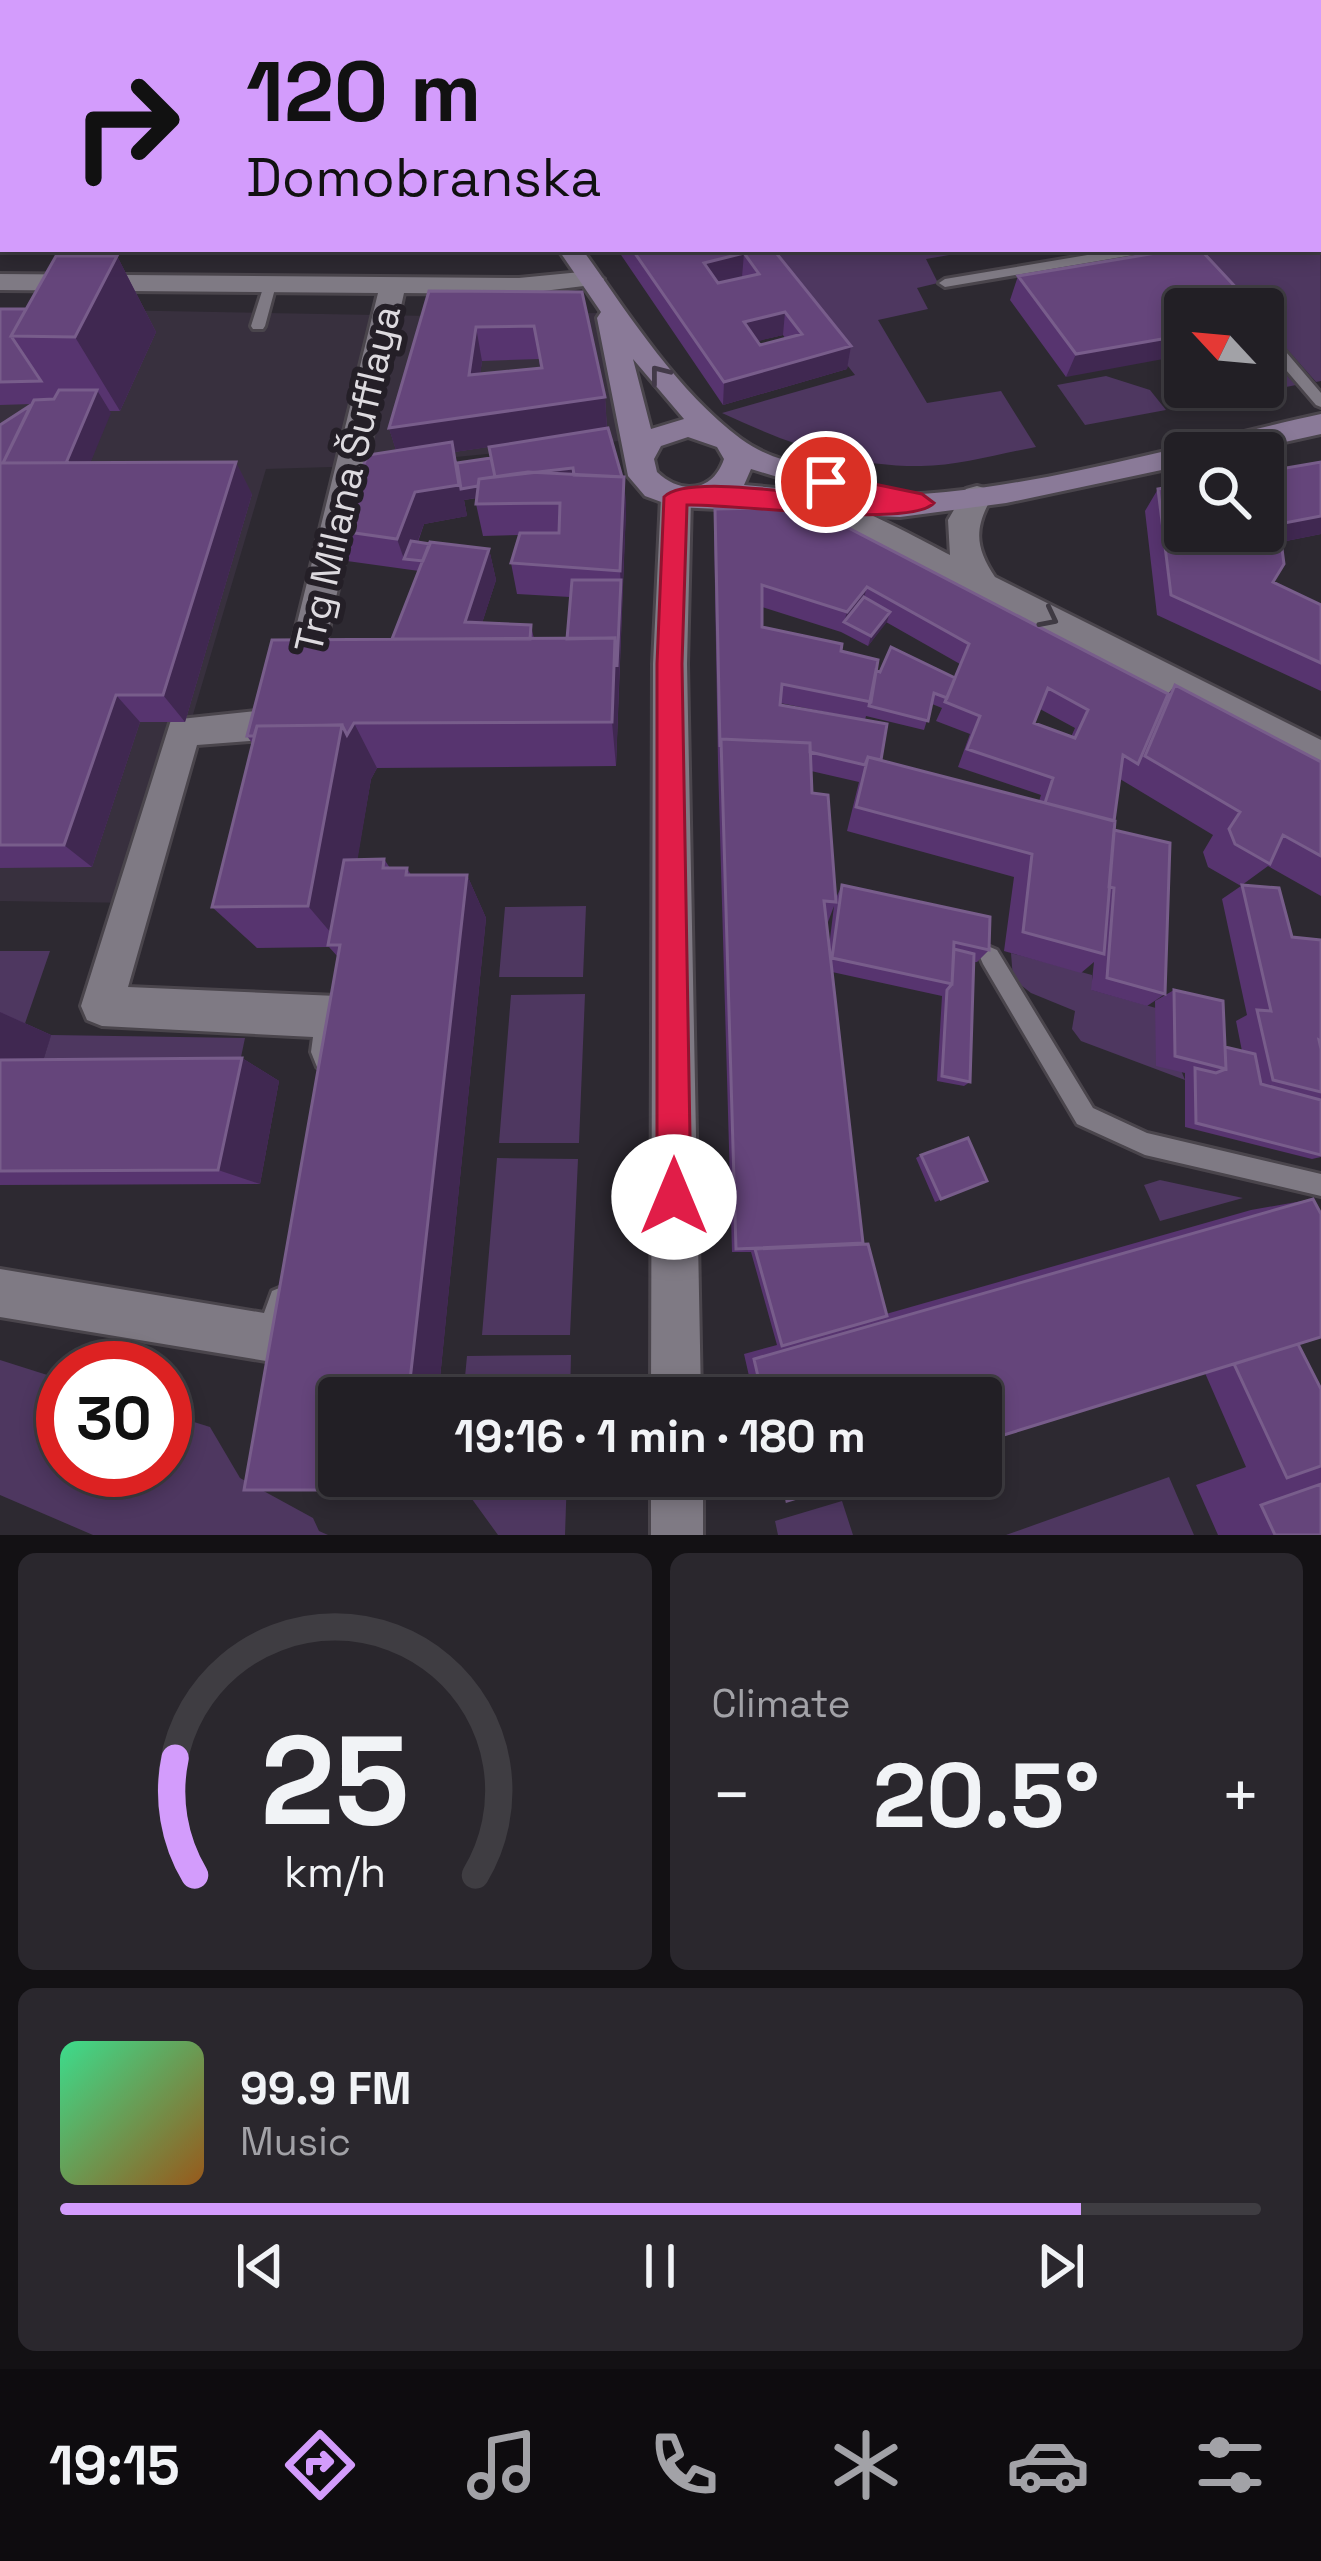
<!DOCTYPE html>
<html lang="en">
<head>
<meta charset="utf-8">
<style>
	:root { --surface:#221f25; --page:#2a272d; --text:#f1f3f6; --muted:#a2a2a7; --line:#3f3d42; --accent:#d39cfc }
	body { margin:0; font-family:"Space Grotesk",sans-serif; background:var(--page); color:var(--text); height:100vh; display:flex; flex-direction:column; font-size:45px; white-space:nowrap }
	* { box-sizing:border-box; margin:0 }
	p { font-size:39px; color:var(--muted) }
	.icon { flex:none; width:66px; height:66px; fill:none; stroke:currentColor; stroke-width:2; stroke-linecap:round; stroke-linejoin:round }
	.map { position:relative; height:1535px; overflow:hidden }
	.side { display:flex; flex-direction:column; gap:18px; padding:18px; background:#131114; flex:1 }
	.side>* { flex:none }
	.hud { position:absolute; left:0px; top:0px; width:1323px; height:252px; box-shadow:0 6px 18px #0003,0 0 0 3px var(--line); background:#d39cfc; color:#111; overflow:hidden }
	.needle { width:78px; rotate:296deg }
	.tools { position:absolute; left:1164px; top:288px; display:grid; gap:24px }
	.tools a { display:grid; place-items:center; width:120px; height:120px; border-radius:12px; background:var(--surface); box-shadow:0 6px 18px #0003,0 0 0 3px var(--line); font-size:60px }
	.speed { position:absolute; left:36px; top:1341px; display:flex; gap:24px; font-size:60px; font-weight:700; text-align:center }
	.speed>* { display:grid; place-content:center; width:156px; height:156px; border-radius:50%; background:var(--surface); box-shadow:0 6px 18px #0003,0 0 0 3px var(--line); line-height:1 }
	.speed .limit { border:18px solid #d22; background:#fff; color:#111 }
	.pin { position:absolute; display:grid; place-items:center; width:102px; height:102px; color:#fff; margin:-51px; border:6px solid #fff; border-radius:50%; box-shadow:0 3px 12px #0007 }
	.me { position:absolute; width:132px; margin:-66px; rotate:0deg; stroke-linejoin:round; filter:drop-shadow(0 0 9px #0008) }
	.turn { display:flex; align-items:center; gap:42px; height:252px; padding:0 48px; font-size:54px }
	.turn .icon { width:156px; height:156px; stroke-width:2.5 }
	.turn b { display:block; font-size:84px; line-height:102px }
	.big { font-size:90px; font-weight:700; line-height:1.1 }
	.side .tile { flex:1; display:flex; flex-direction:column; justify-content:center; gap:18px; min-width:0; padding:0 42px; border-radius:18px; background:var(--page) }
	.side .dial { align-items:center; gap:0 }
	.dial svg { height:312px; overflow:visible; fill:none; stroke:var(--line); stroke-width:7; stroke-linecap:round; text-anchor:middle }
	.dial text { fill:var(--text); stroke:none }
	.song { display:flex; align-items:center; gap:36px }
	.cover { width:144px; height:144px; border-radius:18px; background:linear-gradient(135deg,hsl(150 70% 55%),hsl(30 70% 35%)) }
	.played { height:12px; border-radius:6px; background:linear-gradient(90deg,var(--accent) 85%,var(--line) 85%) }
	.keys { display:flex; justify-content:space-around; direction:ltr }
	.heat { display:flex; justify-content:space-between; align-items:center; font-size:66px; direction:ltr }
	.side .tiles { flex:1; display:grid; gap:18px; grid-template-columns:1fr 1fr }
	.tile:last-child { grid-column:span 2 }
	.trip { position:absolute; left:318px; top:1377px; width:684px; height:120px; border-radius:12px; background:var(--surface); box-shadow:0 6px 18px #0003,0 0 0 3px var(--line); font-weight:700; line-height:120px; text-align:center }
	.menu { display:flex; height:192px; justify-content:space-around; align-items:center; background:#0e0c0f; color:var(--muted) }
	.menu .icon { width:84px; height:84px }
	.menu .on { color:var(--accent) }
	.menu b { font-size:54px; color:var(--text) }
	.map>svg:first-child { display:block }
	.built { fill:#38303e }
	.green { fill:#4e3760 }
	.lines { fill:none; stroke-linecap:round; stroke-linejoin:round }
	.service-casing { stroke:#4a454c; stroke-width:6 }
	.minor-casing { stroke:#4a454c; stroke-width:6 }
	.secondary-casing { stroke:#4a454c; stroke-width:6 }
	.service { fill:#7f7a84; fill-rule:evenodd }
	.minor { fill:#7f7a84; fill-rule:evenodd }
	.secondary { fill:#8a7a98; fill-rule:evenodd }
	.wall { fill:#57346f; fill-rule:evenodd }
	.shaded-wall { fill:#402851 }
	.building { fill:#65457b; stroke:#785d8b; stroke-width:3; fill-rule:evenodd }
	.oneway { stroke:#433a49 }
	.oneway2 { stroke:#3f3a43 }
	.route { fill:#e11d48; stroke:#92132f; stroke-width:3 }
	.labels { text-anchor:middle; stroke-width:12; stroke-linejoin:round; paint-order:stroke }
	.street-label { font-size:39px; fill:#dddadf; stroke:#241f27 }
</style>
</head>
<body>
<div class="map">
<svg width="1321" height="1535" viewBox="0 0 1321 1535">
	<rect width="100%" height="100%" fill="#2d2931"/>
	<path class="built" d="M0,308L430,316L597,313L629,440L363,466L266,469L137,903L0,901Z"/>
	<path class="green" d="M558,0H1231L1235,3H560Z
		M1320,75L1321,381L1316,382L1263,322V309H1251L1198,249H1320Z
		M755,249H984L926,259L938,283L917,288L928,309L878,320L927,403L1001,391L1036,447C998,454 955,467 917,466C846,466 785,442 722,413L855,375Z
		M1263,350L1296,385L1180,408L1166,388L1185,361V387H1263Z
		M1106,376L1150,390L1166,410L1085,425L1057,385Z
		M586,906L583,977H499L505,907Z
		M0,951H50L21,1035L0,1036Z
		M1011,953L1092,975V990L1156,1008L1185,1080L1081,1041L1072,1029L1075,1011L1031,993L1013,979Z
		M585,994L579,1143H499L511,995Z
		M51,1035L245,1038L236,1081L36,1083Z
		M497,1158L578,1159L570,1335H482Z
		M1160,1180L1243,1198L1160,1221L1144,1185Z
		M571,1355L570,1398H463L467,1356Z
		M0,1360L63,1380V1470H165V1413L210,1427L240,1478L313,1518L319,1531L328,1535H93L0,1495Z
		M567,1476L565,1535H498L456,1477Z
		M1169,1477L1194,1535H1006Z
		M842,1501L853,1535H778L775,1521Z"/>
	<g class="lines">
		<g class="service-casing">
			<path id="service" d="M1123,249H1151L1145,253L945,287L939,283L945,279Z
				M270,281L276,285L265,326L263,329H253L251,326L264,285Z
				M1263,330L1268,331L1321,393V407L1316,405L1263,343Z
				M990,947L997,950L1093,1108L1147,1133L1321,1174V1196L1145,1155L1077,1124L983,964L980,957L983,950Z"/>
		</g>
		<g class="minor-casing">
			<path id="minor" d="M1264,0H1286L1288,3H1266Z
				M1320,31H1321V44H1320Z
				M591,271L604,279L600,284L519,294L404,293L308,723L302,733L290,738L197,745L128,987L337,996L352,1002L358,1017L347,1067L332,1073L317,1067L311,1052L313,1037L102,1026L87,1020L81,1006L171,720L276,709L378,293L0,290V274L519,278Z
				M977,486L988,489L992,497C974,528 975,547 995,577L1321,740V772L900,557L816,518L780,508L776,500L780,492C817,481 915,537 950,555L948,520L966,489Z
				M676,487L687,490L691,498L687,664L701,1398H651L653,664L661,498L665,490Z
				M0,1269L264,1313L272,1291L289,1284L306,1291C315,1314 311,1334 301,1357L284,1364L0,1317Z
				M651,1476H703V1535H651Z"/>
		</g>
		<g class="secondary-casing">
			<path id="secondary" d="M396,0H416L417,3H397Z
				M558,249H582C630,316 676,390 741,439C773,463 816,467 854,478L858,486L849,495C993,503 1178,445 1321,414V434L1235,453H1185V465L1006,503L900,517L675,507L645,496L628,476L597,318L601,312ZM633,359L684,419L651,429ZM688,437L717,447L724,459C713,492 681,495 657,472L654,459L661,446ZM751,469L830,493L744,485Z"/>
		</g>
		<use href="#service" class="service"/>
		<use href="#minor" class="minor"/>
		<use href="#secondary" class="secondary"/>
	</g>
	<path class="wall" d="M0,70H3V247H0Z
		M127,249H449L445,251L354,254L129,251Z
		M617,249H773L851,346L847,369L723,405ZM783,335L785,338L760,345L757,341Z
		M1180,249L1066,377L1010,300L1018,276Z
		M117,256L156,332L120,411H110L90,463L252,494L185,722H140L92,867L0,868V425L32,404L0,405V309H26Z
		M429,291L582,292L605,397L607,429L622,477H624L626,509L616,766L377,768L371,779L357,859H384L390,868H407L411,875H467L486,918L438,1398H339V1476H418L398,1490H244L338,957L329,947L257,948L212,907L252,743L247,736L272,640L392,639L419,571L347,561L334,530L368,455L396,450L389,428ZM539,359L540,368L480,374L482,361ZM501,445L489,447L491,458L457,463L454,452ZM477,498L476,504L483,536L520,535L511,563L517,594L570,597L567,639H534L531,625L482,623L496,580L489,549L418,542L424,524L467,516L464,500Z
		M1158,489L1321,534L1276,543L1273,582L1321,605V691L1157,615L1145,511Z
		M715,509L1168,694L1175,685L1321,762V896L1268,866L1242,885L1292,937L1321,940V1157L1312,1159L1185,1127V1073L1156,1066L1155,1001L1174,990L1225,1047L1242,1051L1236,1021L1247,1015L1222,899L1241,886L1208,867L1203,852L1213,835L1120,779L1114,830L1165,994L1147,1006L1091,990L1094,962L1081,973L1004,951L1014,877L847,831L859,782L811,771L812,793L836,898L842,885L989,950L977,962H974L970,1082L964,1086L937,1081L942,996L832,972L863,1243L886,1314L1251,1210L1313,1199L1298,1344L1321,1389V1535H1218L1196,1485L1246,1467L1205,1373L981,1398H754L744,1354L777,1345L751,1252H732L718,764L714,531ZM762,607L841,632L868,646L886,622L960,664L955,678L880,672L841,651L762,627ZM780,703L851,717L780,705ZM932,704L942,708L936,721L970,734L958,767L1041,795L1039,801L881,760L865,720L866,716L924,730ZM1040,709L1075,728L1071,737L1034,723ZM834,906L829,947L826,922H828Z
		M0,1012L51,1035L43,1060L242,1058L279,1081L260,1184L0,1185Z
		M921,1155L987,1181L935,1202L916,1158Z
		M773,1476H869L787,1501L774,1481Z"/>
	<path class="shaded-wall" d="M152,0H290V3H119Z
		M502,0H556V3H503Z
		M0,14H3V58H0Z
		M0,88H3V112H0Z
		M744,253L742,277L703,286L704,263Z
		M117,256L156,332L120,411L75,337Z
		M785,312L783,335L742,345L744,322Z
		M476,327L482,361L476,408L469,375Z
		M1185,335V355L1066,377L1076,354Z
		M851,346L847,369L723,405L724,382Z
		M97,390L111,413L77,495L62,473Z
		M605,397L607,430L454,452L462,489L496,483L498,494L464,500L467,516L424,524L411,559H404L397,539L399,460L389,428Z
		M236,462L252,494L185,722L163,695Z
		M573,468L575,490L495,480Z
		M624,477L626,509L622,601L620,571Z
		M1321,516V534L1246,549L1263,527Z
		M489,549L496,580L473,651L465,622Z
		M621,580L622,601L616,766L612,722L615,638Z
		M867,587L861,608L844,622L847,612Z
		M890,612L887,622L868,646L871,636Z
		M116,695L140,722L92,867L64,845Z
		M354,723L377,768L371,779L343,947L308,906L342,725Z
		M467,875L486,918L438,1398H408Z
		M0,1012L51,1035L36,1083L0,1070Z
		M242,1058L279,1081L260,1184L218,1170Z
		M399,1476H418L398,1490Z"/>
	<path class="building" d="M0,0H152L119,3H3V14H0Z
		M459,0H507L510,3H461Z
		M0,70H3V88H0Z
		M0,136H3V161H0Z
		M3,182V224H0V186Z
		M632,249H773L851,346L724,382ZM744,253L759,274L718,283L704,263ZM785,312L802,334L760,345L744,322Z
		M1180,249H1200L1256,309H1185V335L1076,354L1018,276Z
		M56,256H117L75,337L11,336Z
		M429,291L582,292L605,397L389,428ZM534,326L542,368L469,375L476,327Z
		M0,309H26L11,336L41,381L0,382Z
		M59,390H97L66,463H3L34,400L54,399Z
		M31,405L3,463H0V425Z
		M608,428L622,477L574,475L573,468L495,477L489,447Z
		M452,442L459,485L415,492L397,539L334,530L368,455Z
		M491,458L495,477L479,479L478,486L461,489L457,463Z
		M236,462L163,695H116L64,845H0V463Z
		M1321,462V516L1263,527V472Z
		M528,472L624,477L620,571L511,563L520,533H559L560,503L476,504L479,479Z
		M1185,484V531H1263V529L1282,549L1284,564L1273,582L1321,605V663L1171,595L1158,489Z
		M808,507L1168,694L1138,764L1123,755L1114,821L1045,803L1053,778L967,749L980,716L945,702L969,644L867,587L847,612L762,585V627L842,644L841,651L878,660L871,702L782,684L780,705L887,724L881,760L868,757L865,765L810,752V743L721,739L720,747L715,509ZM1048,688L1088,710L1075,738L1034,723Z
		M411,541L430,544L423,561L404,559Z
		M430,542L489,549L465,622L531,625L530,639H392Z
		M572,580H621L617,667L615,638L567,639Z
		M864,597L890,612L871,636L844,622Z
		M615,638L612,722L354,723L347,735L342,725L257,726L254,736H247L272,640Z
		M891,647L955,678L947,698L934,693L928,721L869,706L876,670L880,672Z
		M1175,685L1321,762V856L1283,835L1270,864L1235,844L1229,829L1240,812L1145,756Z
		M342,725L308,906L212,907L257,726Z
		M721,739L810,743L812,793L828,795L836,902L824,901L863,1243L736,1249Z
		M868,757L1115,821L1104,954L1023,932L1032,854L856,807Z
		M1114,830L1170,843L1165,994L1107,978L1114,888L1109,887Z
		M384,859L383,868H407L406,875H467L408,1398H339V1476H399L398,1490H244L340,945H328L344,860Z
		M842,885L990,917L989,950L954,942L952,984L832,958Z
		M1242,885L1279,888L1292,937L1321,940V1041L1319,1040L1321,1049V1092L1273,1080L1257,1010L1271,1011Z
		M954,949L974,954L970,1082L942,1076L947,990L952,984Z
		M1174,990L1223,1001L1226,1069L1175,1056Z
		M1225,1047L1255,1054L1261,1084L1321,1100V1155L1196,1123L1195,1068L1216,1073L1226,1069Z
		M242,1058L218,1170L0,1171V1060Z
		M968,1138L987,1181L941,1199L921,1155Z
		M1313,1199L1321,1214V1337L981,1442V1398H763L754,1359Z
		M868,1244L887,1316L782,1346L755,1249Z
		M1298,1344L1321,1389V1466L1287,1478L1234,1364Z
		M782,1476H869L787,1501Z
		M1321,1484V1535H1275L1261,1505Z"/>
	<defs><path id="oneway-chevron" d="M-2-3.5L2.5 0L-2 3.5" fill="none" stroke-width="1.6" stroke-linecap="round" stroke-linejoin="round" transform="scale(3)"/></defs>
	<use class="oneway" href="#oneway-chevron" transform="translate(659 374) rotate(-128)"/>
	<use class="oneway2" href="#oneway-chevron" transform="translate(1049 618) rotate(27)"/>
	<path class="route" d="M826,474L922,494L934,503C910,529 732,503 687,505L682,664L691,1197L686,1209L674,1215L662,1209L657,1197V664L664,497C688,472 824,499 864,498L818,488V476Z"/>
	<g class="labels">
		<g class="street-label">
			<text transform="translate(347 479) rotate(-77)" y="14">Trg Milana Šufflaya</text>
		</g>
	</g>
</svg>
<div class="tools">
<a><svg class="needle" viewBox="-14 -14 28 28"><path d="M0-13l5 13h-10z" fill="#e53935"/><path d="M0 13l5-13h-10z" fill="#a2a2a7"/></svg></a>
<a><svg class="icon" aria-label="search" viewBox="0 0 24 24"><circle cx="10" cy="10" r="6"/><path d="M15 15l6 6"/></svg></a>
</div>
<div class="speed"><div class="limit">30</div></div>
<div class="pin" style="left:826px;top:482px;background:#d93025"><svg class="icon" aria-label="arrive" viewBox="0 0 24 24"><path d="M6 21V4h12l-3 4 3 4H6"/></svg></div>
<svg class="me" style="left:674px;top:1197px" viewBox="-20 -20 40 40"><circle r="19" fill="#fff"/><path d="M0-13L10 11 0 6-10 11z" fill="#e11d48"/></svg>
<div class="trip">19:16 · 1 min · 180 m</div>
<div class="hud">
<div class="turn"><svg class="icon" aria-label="right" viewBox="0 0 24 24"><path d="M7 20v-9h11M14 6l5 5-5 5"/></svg><div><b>120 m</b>Domobranska</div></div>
</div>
</div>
<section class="side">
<div class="tiles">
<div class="tile dial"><svg viewBox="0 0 100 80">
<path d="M14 69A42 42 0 1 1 86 69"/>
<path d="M14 69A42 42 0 0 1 9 39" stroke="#d39cfc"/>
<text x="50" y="56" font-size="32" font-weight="700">25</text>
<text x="50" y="72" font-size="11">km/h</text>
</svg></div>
<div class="tile"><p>Climate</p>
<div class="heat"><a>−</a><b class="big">20.5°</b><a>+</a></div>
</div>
<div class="tile">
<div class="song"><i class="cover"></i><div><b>99.9 FM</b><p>Music</p></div></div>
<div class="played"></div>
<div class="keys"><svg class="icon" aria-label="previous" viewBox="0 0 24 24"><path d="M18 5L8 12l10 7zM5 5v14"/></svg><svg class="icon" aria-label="pause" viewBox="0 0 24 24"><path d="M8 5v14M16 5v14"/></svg><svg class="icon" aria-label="next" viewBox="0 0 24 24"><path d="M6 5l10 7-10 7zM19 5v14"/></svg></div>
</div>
</div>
</section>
<nav class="menu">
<b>19:15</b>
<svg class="icon on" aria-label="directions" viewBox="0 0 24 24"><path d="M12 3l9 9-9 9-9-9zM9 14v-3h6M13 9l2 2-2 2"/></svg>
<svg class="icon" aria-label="music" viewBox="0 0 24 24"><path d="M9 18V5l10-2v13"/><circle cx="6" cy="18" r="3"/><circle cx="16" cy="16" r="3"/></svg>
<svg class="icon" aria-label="phone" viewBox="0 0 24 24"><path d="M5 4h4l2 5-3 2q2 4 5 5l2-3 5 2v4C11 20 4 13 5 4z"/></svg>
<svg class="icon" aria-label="climate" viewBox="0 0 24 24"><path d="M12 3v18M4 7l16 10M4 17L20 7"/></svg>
<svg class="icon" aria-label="car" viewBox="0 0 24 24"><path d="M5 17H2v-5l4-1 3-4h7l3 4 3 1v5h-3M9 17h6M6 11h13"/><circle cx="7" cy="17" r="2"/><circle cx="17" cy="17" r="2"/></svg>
<svg class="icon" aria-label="filters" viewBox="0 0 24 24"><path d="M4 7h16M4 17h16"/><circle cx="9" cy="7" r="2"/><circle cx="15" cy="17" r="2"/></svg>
</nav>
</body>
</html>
